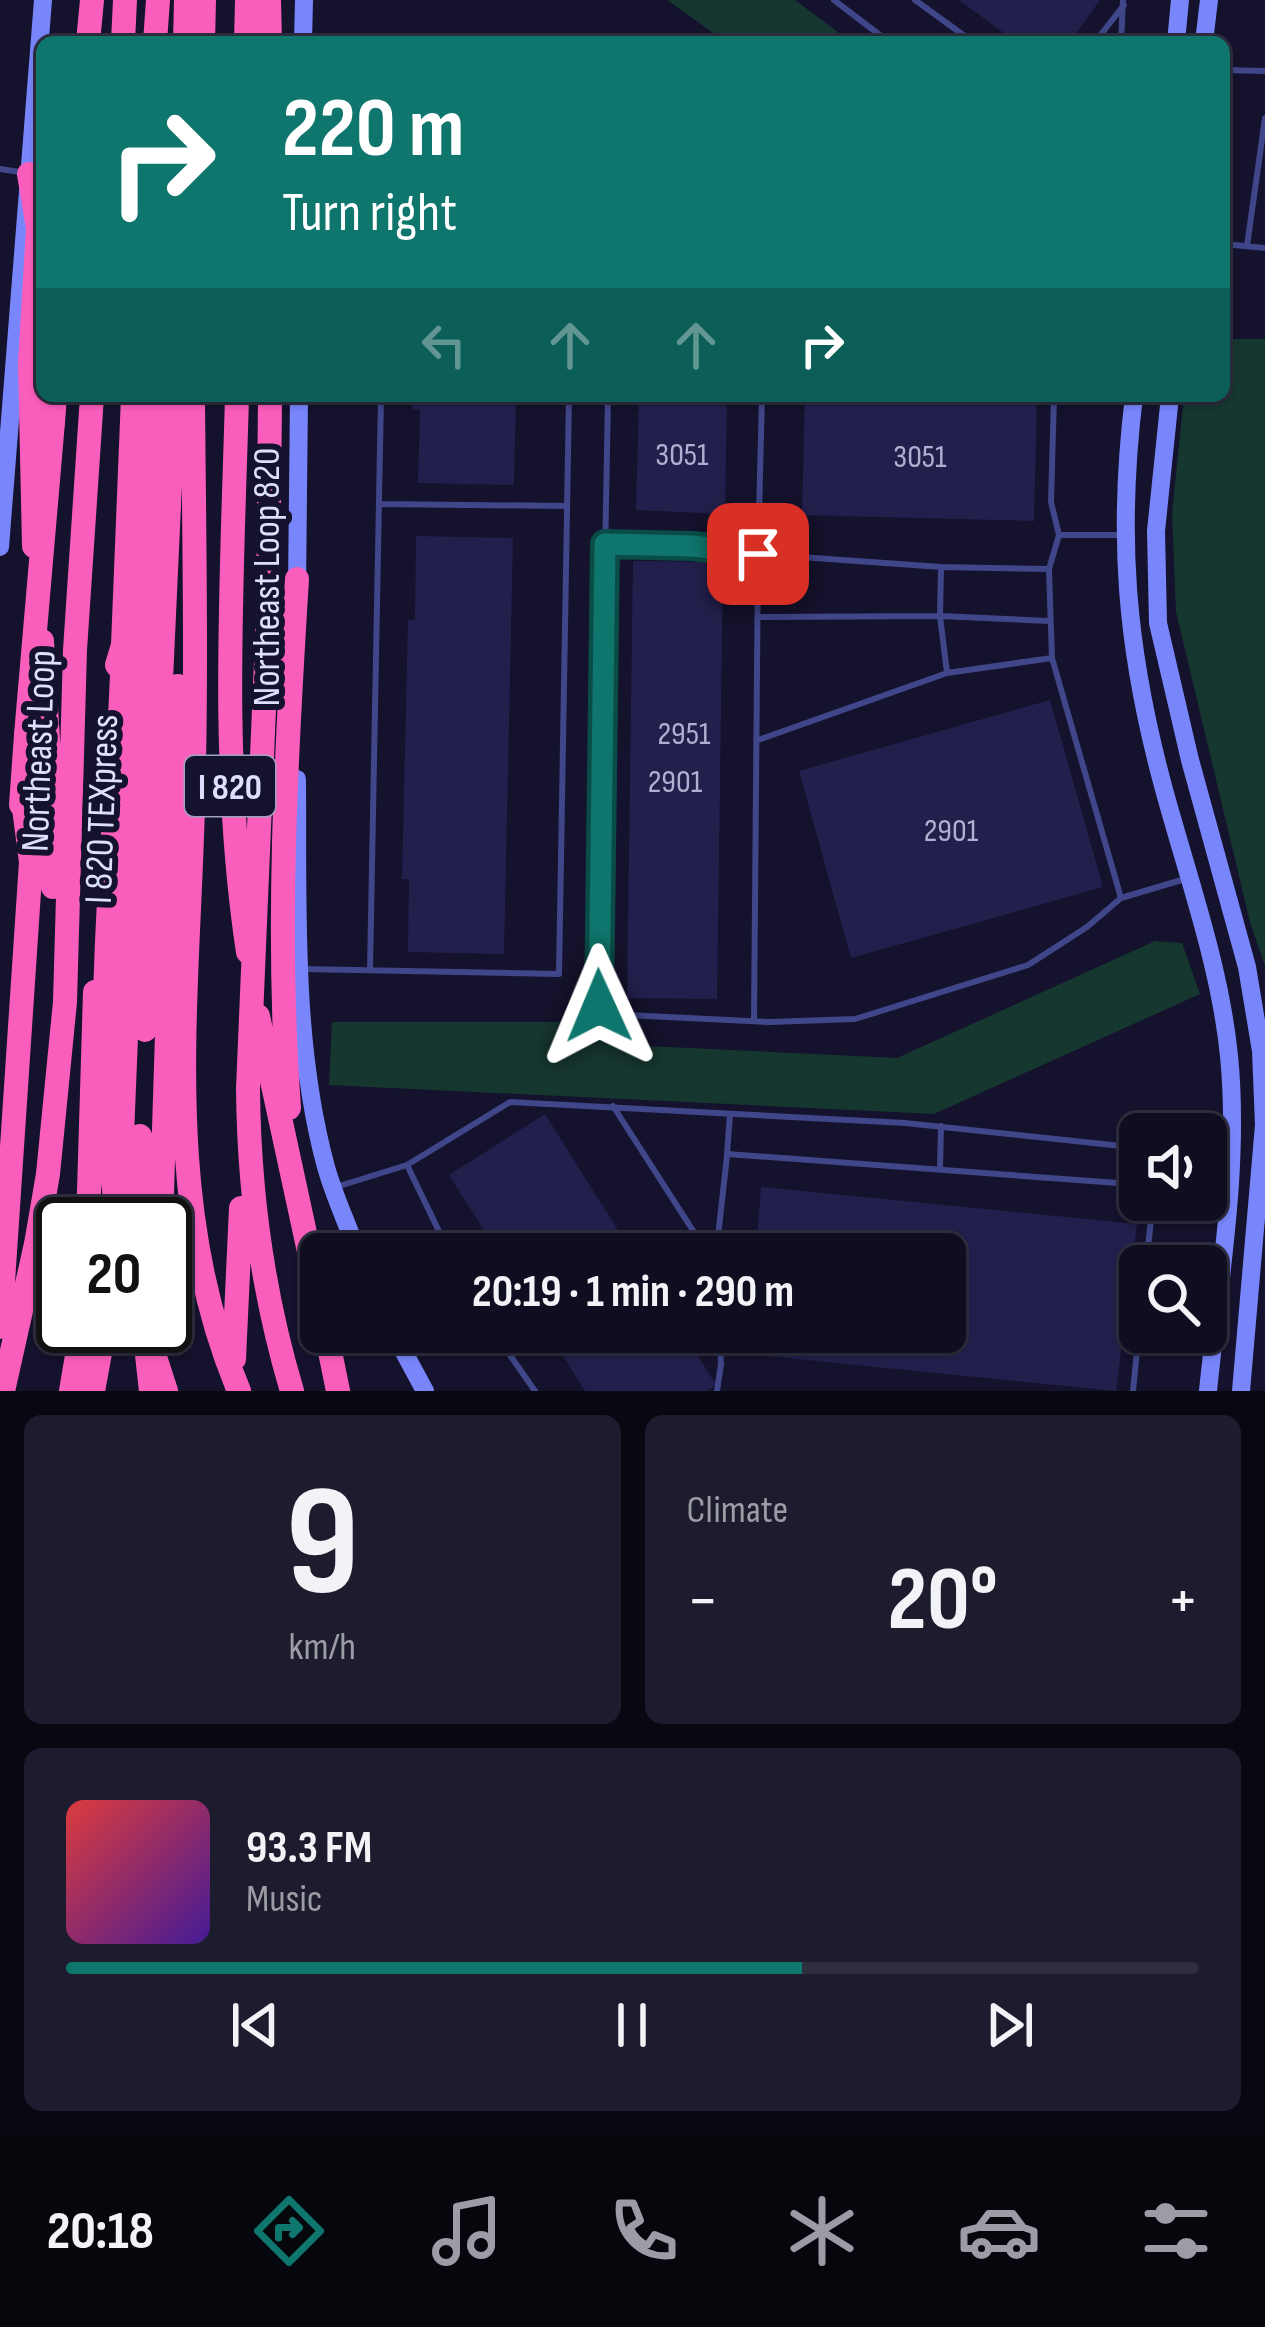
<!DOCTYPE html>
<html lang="en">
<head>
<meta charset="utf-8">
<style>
	:root { --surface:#0f0e21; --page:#1d1c2e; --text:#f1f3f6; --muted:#9b9ca5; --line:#2f2e3f; --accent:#0f766e }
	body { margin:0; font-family:"Sofia Sans Condensed",sans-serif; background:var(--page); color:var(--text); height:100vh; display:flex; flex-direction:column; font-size:45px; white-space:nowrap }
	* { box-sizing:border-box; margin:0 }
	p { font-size:39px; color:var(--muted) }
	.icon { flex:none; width:66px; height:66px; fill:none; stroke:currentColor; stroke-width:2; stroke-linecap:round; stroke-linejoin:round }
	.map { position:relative; height:1391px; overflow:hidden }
	.panel { display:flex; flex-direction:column; gap:24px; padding:24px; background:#080812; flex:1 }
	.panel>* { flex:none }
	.guide { position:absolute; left:36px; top:36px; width:1194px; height:366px; border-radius:18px; box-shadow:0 3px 9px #0004,0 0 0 3px var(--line); background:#0f766e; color:#fff; overflow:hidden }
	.buttons { position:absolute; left:1119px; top:1113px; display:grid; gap:24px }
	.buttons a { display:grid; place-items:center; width:108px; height:108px; border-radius:18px; background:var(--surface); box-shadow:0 3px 9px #0004,0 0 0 3px var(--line); font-size:60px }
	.speed { position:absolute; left:36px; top:1197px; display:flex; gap:24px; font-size:60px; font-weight:700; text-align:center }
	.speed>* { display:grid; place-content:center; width:156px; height:156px; border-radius:50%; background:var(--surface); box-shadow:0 3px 9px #0004,0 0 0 3px var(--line); line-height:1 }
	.speed .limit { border:6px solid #111; border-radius:18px; background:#fff; color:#111 }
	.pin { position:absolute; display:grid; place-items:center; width:102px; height:102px; color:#fff; margin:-51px; border-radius:24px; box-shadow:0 6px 18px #0006 }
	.me { position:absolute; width:132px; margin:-66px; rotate:359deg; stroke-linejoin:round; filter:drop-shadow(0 0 9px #0008) }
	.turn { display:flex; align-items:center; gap:42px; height:252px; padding:0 48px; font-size:54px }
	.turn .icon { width:156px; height:156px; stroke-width:2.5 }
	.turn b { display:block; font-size:84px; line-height:102px }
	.lanes { display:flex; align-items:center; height:114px; padding:0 48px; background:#0003; justify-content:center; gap:60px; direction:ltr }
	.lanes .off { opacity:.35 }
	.big { font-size:90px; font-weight:700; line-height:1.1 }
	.panel .card { flex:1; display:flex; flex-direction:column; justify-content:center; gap:18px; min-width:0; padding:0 42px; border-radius:18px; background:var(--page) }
	.panel .dial { align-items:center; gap:0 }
	.dial b { font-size:156px; line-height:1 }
	.song { display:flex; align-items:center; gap:36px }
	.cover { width:144px; height:144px; border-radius:18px; background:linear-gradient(135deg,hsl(0 70% 55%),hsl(260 70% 35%)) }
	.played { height:12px; border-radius:6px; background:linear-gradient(90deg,var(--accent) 65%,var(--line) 65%) }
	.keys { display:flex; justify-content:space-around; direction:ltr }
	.heat { display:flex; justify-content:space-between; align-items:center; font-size:66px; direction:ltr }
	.panel .tiles { flex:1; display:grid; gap:24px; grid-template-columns:1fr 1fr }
	.card:last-child { grid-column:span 2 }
	.trip { position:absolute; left:300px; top:1233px; width:666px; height:120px; border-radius:18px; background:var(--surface); box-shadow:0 3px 9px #0004,0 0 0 3px var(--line); font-weight:700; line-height:120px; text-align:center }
	.tabs { display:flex; height:192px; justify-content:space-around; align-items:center; background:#06060d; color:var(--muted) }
	.tabs .icon { width:84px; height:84px }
	.tabs .on { color:var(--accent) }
	.tabs b { font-size:54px; color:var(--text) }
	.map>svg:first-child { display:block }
	.green { fill:#163630 }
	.building { fill:#231f4c }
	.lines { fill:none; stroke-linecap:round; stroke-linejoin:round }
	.lane { stroke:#3f4689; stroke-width:6 }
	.secondary { stroke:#7986fb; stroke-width:18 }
	.highway { stroke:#fa5ebc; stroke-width:24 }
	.highway-bridge { stroke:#fa5ebc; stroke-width:24 }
	.route-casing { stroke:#0a4d48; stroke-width:30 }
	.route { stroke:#0f766e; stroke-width:21 }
	.labels { text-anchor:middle; stroke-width:12; stroke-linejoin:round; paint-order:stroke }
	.number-label { font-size:33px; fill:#afafd2 }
	.shield { fill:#14122c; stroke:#a1a2bf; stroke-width:3 }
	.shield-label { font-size:36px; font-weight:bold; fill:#dedffe }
	.street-label { font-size:39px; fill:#dedffe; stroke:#14122c }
</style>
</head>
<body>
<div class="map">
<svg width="1265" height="1391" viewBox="0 0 1265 1391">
	<rect width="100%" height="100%" fill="#14122c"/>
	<path class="green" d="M667,0H795L851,42H726Z
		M1224,339H1265V966L1250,922L1176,612L1172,513L1184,396H1224Z
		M1155,941L1182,943L1200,994L934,1114L329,1085L332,1022H579L626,1045L897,1058Z"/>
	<path class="building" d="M959,0H1100L1070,42H1016Z
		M413,396H516L514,485L418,483L420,410H412Z
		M639,396H727L725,514L636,510Z
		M805,396H1037L1034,521L802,515Z
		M416,536L513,538L504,954L408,952L409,879H402L408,620H415Z
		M633,561L723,562L717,999L627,998Z
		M1050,700L1103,887L851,958L799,771Z
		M545,1114L633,1254H499L449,1175Z
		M761,1187L1137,1224L1116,1391L748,1354L749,1332H945V1254H756Z
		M548,1332H683L716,1385L707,1391H585Z"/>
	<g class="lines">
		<path class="lane" d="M834,0L889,42
			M915,0L973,42
			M1095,42L1124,5
			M1121,42L1123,0
			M1224,70L1265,71
			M0,169L20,172
			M1224,244L1265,248
			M1247,246L1265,118
			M608,396L597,995L606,1014L769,1022L855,1019L1028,965L1087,927L1121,898L1185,879
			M1054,396L1051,502L1059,535
			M379,504L567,506
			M605,544L693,546L758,554L762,396
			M941,567L940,616L947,673
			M1049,570L1052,658L1121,898
			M760,617L940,616L1049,621
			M758,740L947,673L1052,658
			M303,969L559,974L569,396
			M370,970L381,396
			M754,1021L758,554L941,567L1049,569L1059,535H1120
			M613,1106L708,1254
			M730,1114L727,1154L1118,1183L1140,1194
			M1206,1163L1228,1178
			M940,1168L941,1126
			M336,1187L407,1165
			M1145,1200L1152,1210L1146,1266
			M450,1254L407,1165L510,1102L905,1123L1140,1148
			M716,1254L727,1156
			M494,1332L535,1391
			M717,1391L721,1364L719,1332
			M1133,1391L1140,1321"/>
		<path class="secondary" d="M303,42L304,0
			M1176,42L1180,0
			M1204,42L1209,0
			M1134,396C1117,535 1126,647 1162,782C1186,872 1220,964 1229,1056C1240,1166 1219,1281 1208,1391
			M1170,396L1156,531L1158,623L1190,760L1247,967L1261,1051L1264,1125L1241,1391
			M0,547L43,0
			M297,589L299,396
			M297,779C298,907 292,1042 326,1167C334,1196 348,1225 358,1254
			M393,1332L425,1391"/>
		<path class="highway" d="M269,0L270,42
			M88,42L92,0
			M123,42L125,0
			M155,42L158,0
			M185,42L186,0
			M203,42L204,0
			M246,42L247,0
			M29,174L38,228L30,363L34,546
			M193,396C194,533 197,669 193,806C188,1002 160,1205 239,1391
			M237,396C232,582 220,767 248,952
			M53,422L55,396
			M268,614L270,396
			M42,641L53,822V887
			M117,665L123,645L133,396
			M21,805L26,735
			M258,1016L321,1307
			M145,1030L174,396
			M248,1089C249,1194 262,1291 292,1391
			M289,1108C276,931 286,756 297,579
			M120,1185L152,396
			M88,1224L95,992
			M138,1224L140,1136
			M161,1224L178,686
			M0,1327L31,862L22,793
			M326,1332L338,1391
			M146,1346L151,1391
			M234,1359L241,1208
			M3,1391L36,1244L48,1174L65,1002L75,650L92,396
			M71,1391L82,1326
			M93,1391L105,1326"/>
		<path class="highway-bridge" d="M26,735L53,422
			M248,1089L268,614
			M119,1224C87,1034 118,837 123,645
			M145,1326L166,1391"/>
	</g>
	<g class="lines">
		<g class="route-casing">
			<path id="route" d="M599,1006L605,544L693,546L758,554"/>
		</g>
		<use href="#route" class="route"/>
	</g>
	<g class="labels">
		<g class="number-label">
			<text x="682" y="465">3051</text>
			<text x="920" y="467">3051</text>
			<text x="684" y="744">2951</text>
			<text x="675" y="792">2901</text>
			<text x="951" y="841">2901</text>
		</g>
		<rect class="shield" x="185" y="756" width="90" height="60" rx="9"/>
		<g class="shield-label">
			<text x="230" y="799">I 820</text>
		</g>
		<g class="street-label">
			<text transform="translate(265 577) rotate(-90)" y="14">Northeast Loop 820</text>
			<text transform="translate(37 751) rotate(-88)" y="14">Northeast Loop</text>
			<text transform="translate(100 809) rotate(-88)" y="14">I 820 TEXpress</text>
		</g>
	</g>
</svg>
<div class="buttons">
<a><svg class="icon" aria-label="sound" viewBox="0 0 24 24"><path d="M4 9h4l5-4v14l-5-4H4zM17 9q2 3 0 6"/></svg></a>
<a><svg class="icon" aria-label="search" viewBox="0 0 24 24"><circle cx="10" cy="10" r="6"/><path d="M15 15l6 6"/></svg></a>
</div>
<div class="speed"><div class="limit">20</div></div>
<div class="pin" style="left:758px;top:554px;background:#d93025"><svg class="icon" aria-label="arrive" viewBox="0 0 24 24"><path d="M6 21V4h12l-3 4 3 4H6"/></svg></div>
<svg class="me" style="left:599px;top:1006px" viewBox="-20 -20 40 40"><path d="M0-17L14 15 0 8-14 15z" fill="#0f766e" stroke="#fff" stroke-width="4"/></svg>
<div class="trip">20:19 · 1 min · 290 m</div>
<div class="guide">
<div class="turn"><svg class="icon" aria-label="right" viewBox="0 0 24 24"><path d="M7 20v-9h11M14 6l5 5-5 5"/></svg><div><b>220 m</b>Turn right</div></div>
<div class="lanes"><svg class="icon off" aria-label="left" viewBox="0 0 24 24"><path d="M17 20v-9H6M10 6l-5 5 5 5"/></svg><svg class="icon off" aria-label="ahead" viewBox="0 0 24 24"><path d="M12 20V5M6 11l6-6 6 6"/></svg><svg class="icon off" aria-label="ahead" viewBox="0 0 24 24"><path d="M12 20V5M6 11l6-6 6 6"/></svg><svg class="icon" aria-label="right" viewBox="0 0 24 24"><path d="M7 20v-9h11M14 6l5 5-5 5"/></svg></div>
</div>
</div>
<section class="panel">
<div class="tiles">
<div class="card dial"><b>9</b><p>km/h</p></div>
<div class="card"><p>Climate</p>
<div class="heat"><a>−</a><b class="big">20°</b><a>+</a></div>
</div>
<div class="card">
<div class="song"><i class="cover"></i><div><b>93.3 FM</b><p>Music</p></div></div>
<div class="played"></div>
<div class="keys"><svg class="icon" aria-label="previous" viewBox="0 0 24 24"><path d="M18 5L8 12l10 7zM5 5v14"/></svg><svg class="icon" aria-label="pause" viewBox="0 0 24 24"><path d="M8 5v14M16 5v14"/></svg><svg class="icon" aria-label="next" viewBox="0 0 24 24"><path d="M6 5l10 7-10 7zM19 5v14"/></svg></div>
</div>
</div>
</section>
<nav class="tabs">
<b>20:18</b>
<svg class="icon on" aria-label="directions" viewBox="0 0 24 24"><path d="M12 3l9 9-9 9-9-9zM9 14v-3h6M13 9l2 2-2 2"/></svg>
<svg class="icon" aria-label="music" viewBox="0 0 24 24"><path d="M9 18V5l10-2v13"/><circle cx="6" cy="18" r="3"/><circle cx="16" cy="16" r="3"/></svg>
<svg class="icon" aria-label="phone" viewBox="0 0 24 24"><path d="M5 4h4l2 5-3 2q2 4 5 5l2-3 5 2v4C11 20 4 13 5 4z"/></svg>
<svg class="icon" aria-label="climate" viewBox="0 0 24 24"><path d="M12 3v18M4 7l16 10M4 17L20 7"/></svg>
<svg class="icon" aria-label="car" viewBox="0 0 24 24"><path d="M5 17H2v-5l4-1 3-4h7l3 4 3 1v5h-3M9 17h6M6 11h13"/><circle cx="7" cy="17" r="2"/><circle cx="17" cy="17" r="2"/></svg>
<svg class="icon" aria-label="filters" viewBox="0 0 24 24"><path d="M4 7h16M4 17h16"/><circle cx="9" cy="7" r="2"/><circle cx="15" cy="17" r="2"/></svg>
</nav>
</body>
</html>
